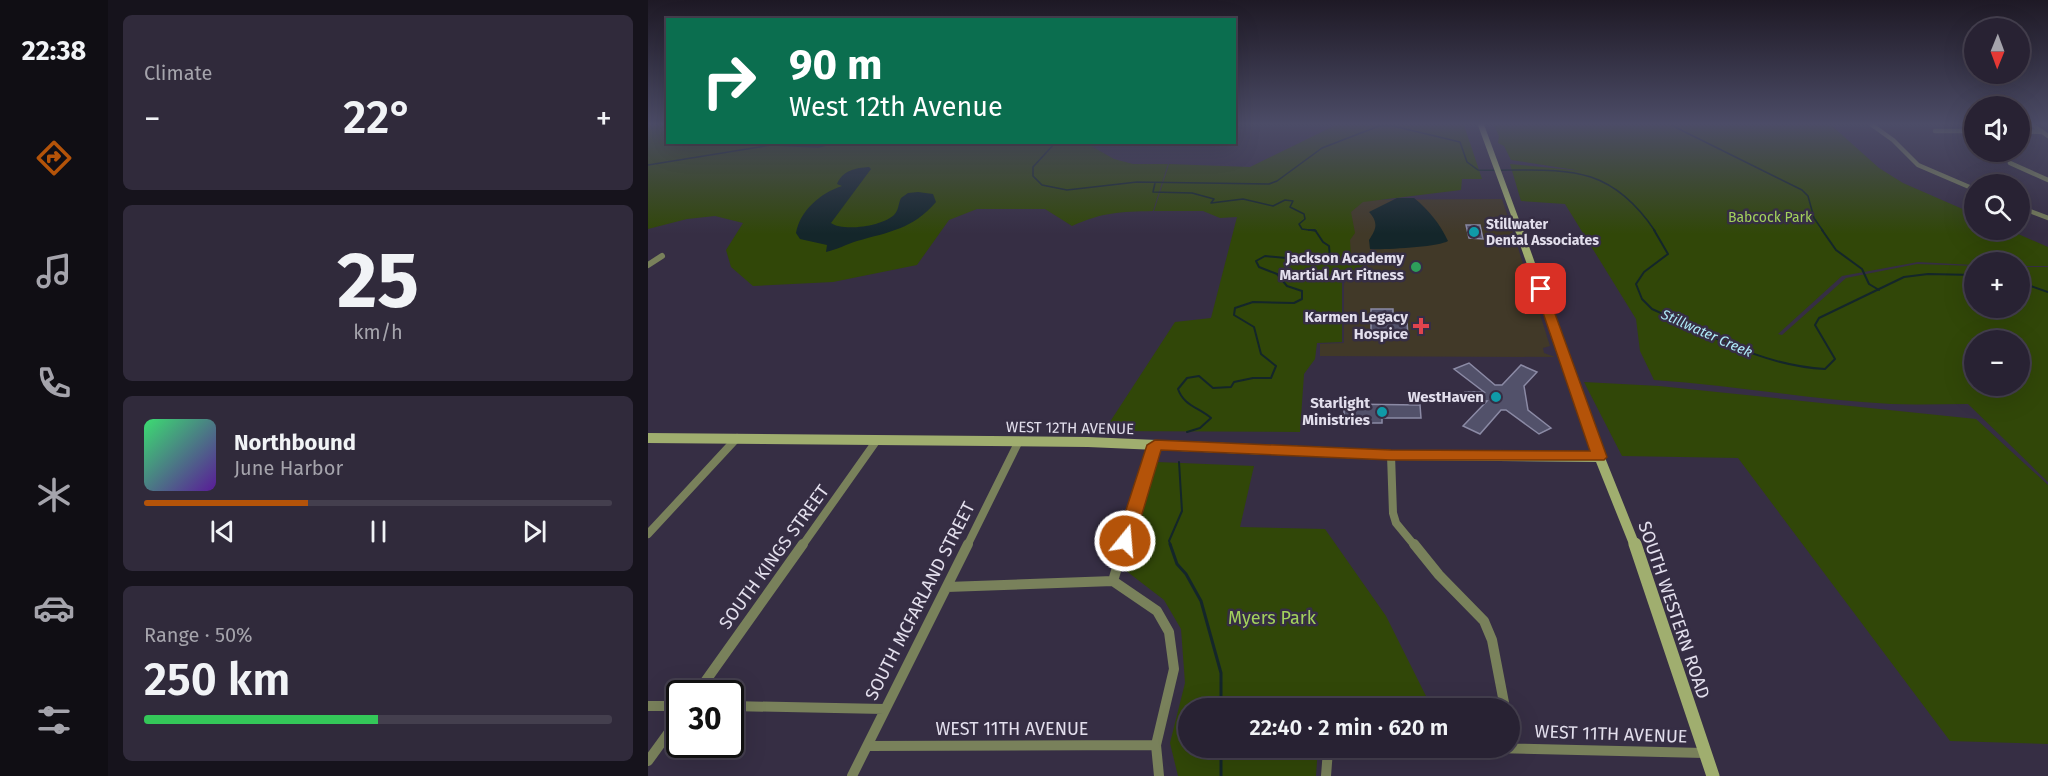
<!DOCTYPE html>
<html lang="en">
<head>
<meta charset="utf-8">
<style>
	:root { --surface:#282233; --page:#302a3b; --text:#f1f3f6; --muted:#a5a4ac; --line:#443f4e; --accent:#b45309 }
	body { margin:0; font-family:"Fira Sans",sans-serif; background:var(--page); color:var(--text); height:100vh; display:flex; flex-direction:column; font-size:22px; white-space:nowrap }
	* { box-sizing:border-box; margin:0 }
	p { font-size:20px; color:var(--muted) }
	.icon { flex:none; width:33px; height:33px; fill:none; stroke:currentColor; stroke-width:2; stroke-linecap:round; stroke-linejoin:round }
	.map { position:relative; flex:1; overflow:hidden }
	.panel { display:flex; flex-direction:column; gap:15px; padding:15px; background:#16131c; width:540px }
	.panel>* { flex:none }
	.hud { position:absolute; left:18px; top:18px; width:570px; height:126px; border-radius:0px; box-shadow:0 6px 24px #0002,0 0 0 2px var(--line); background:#0b6e4f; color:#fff; overflow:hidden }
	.needle { width:39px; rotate:181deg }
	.controls { position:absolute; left:1316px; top:18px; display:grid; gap:12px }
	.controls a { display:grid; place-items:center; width:66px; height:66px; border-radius:50%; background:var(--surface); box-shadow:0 6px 24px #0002,0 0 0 2px var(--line); font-size:30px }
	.speed { position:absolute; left:18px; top:680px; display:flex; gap:12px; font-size:30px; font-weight:700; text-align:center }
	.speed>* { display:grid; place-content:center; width:78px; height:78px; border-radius:50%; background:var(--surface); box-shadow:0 6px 24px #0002,0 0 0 2px var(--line); line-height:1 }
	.speed .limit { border:3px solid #111; border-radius:9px; background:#fff; color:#111 }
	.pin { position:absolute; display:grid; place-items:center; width:51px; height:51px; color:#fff; margin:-26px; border-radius:12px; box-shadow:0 3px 9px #0006 }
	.me { position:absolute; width:66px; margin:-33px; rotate:17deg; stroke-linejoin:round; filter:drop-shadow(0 0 4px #0008) }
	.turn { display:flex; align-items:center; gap:21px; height:126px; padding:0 24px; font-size:27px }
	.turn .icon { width:78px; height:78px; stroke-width:2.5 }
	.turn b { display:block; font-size:42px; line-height:51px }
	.big { font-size:45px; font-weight:600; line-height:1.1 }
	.panel .card { flex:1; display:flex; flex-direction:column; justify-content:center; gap:9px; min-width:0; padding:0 21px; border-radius:9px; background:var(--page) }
	.panel .dial { align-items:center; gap:0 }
	.dial b { font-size:78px; line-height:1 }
	.song { display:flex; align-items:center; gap:18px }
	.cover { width:72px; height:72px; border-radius:9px; background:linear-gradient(135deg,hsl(140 70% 55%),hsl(270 70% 35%)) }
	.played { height:6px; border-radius:3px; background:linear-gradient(90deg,var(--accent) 35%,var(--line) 35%) }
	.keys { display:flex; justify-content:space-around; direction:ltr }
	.heat { display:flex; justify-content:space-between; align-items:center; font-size:33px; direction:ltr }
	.charge { height:9px; border-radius:4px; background:linear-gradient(90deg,#34c759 50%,var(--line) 0) }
	.trip { position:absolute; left:530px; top:698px; width:342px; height:60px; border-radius:30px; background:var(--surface); box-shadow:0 6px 24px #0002,0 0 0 2px var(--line); font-weight:600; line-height:60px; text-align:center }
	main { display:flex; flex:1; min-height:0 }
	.dock { display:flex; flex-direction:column; width:108px; justify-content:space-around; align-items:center; background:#100e14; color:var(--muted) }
	.dock .icon { width:42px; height:42px }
	.dock .current { color:var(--accent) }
	.dock b { font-size:27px; color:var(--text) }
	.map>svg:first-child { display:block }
	.commercial { fill:#413928 }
	.green { fill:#314708; fill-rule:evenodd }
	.water { fill:#14262a }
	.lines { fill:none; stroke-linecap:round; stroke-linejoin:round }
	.stream-far2 { stroke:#14262a; stroke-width:1.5 }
	.stream-far1 { stroke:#14262a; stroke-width:2 }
	.stream { stroke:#14262a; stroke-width:3 }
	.building { fill:#52516a; stroke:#8b8aa5; stroke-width:1.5 }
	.minor-far3 { stroke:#79815b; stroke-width:4.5 }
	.minor-far2 { stroke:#79815b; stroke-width:6 }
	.minor-far1 { stroke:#79815b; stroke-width:8 }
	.minor { stroke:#79815b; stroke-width:10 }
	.secondary-far3 { stroke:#a0ae6f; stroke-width:6 }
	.secondary-far2 { stroke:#a0ae6f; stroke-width:8 }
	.secondary-far1 { stroke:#a0ae6f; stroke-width:10 }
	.secondary { stroke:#a0ae6f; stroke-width:13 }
	.route { fill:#b45309; stroke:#753606; stroke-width:1.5 }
	.culture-dot { fill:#0f9aa8; stroke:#362e44; stroke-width:2 }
	.leisure-dot { fill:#2e9e5b; stroke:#362e44; stroke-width:2 }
	.health-dot { fill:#e0444e; stroke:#362e44; stroke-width:2 }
	.labels { text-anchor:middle; stroke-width:5; stroke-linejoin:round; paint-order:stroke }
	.far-park-label { font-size:14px; fill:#a3d25c; stroke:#362e44 }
	.far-poi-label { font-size:14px; font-weight:bold; fill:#e3dfed; stroke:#362e44; text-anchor:start }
	.far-water-label { font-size:14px; font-style:italic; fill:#afebf8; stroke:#362e44 }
	.poi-label { font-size:15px; font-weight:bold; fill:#e3dfed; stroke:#362e44; text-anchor:end }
	.street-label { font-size:15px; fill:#e3dfed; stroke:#362e44 }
	.near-street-label { font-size:18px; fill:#e3dfed; stroke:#362e44 }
	.near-park-label { font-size:18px; fill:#a3d25c; stroke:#362e44 }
</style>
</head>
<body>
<main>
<nav class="dock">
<b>22:38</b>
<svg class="icon current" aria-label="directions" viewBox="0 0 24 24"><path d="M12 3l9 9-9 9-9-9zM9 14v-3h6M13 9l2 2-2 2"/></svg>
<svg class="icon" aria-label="music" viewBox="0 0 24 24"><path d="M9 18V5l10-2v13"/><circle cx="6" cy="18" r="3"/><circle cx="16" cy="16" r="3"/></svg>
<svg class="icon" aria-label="phone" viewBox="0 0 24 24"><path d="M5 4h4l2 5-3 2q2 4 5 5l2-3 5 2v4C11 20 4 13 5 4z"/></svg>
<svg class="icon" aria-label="climate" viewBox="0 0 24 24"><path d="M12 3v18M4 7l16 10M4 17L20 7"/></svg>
<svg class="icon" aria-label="car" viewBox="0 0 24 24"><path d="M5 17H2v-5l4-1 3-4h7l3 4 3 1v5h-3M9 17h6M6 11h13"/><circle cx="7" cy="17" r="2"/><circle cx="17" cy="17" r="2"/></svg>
<svg class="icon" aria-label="filters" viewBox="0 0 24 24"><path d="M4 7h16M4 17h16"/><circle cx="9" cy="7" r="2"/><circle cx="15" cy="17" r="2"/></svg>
</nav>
<section class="panel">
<div class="card"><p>Climate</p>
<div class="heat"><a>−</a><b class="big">22°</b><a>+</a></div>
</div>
<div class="card dial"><b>25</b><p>km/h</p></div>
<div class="card">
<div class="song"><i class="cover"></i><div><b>Northbound</b><p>June Harbor</p></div></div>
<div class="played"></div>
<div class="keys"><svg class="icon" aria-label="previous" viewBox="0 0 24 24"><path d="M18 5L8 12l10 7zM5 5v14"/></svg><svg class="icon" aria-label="pause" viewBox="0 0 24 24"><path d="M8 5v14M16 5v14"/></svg><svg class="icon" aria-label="next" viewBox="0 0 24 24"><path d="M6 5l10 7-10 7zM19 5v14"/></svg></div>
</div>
<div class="card"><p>Range · 50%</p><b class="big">250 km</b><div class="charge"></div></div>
</section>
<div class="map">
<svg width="1400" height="776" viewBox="0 0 1400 776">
	<rect width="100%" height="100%" fill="#362e44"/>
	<path class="commercial" d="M854,199L885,294V297L877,299L881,310L892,314L901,343L902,346L895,348L896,353L907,357L672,356V344L696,343V286L702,200Z"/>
	<path class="green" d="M0,125H19L20,142H436L466,159L485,164H520L505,211C471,212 455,212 424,226L397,209H329L301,220L269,265L185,282L105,286L83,267L78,250L95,223L67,216L39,219L0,229Z
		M688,125H816L834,179H814L813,190L715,202L703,212L707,233L702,240L703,255L720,257L723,261L694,278V342L669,343L667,359L656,374L652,432L456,431L527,322L563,318L589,217L572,218L555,211H506L521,164L602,167Z
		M846,125H1183L1231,168L1255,183L1326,214V230H1361L1400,247V266H1371V262H1326V265L1270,262L1194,276L1130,334L1134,335L1198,278L1269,264L1326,266V308H1371V267H1400V482L1320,404C1294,404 1268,405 1243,404C1163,400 1085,385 1006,380L992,351L988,319L917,204L873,201L862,164L934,171L863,160L856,146L850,143L851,136ZM1326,340H1371V386H1326Z
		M936,382L1011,386L1328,419L1400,485V744L1302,741L1090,458L974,456Z
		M509,462L606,466L592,527L677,529L738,616L784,708H540V747H670L668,776H530L522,743L537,683L533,629L516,600L477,570Z"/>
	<path class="water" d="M221,167L223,169L183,223C195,232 235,226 246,215C251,210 250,204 253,198L260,193L270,192L285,194L288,202C265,229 241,232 209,241C199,244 188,250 178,252L179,245L152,239L148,233C152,211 172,193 194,186L189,184C195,170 208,168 221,167Z
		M749,198H766C781,210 792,224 800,241C791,247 734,250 722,249L721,240C728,229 731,223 721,212Z"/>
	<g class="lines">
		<path class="stream-far2" d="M1023,125L1154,190L1160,196L1166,218L1175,231
			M408,142L385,167V176L394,185L419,190L489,182L621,184L629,181L674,148L731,126H745L812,142L819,162L830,170C909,172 957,157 1007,231
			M0,165L123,145L170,147L193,142
			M507,183L505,192L544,193L566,199L563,203L595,199L625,206L637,200L645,201L642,207L656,214L657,219L651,224L654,229L668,231"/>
		<path class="stream-far1" d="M1006,230L1020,254L996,272L988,284L994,299L1004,309C1060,334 1115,366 1177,369L1187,359L1167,325L1171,318L1256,277L1280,274L1326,275
			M1174,230L1188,250L1214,269L1221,284L1231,290
			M1371,282L1400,292
			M539,432L552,428L563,418C550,407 536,406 530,389L539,378L551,376L565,388L583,387L586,382L605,378H623L628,366L613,354L606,327L586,315L587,308L605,302L646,303L654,299V291L639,286L629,274L611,267L608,261L617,256L660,260L682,257L681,246L675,242L667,230H661
			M523,546L521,541L534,511L531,462"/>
		<path class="stream" d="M522,544L529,564L538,574L553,601L573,673V708
			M573,747V776"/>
	</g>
	<path class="building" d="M818,225H832L835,239L821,238Z
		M723,309H745V317H752L759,321L760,337H723Z
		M821,363L847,385H854L873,365L889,372L876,386L880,410L903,428L891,434L858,410H853L832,434L815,426L839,401H818L817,392H836L806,369Z
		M696,404L772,405L773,418H734V423H720V418H696Z"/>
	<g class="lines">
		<path class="minor-far3" d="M1224,125L1245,140L1270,165L1326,189
			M1385,125L1400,136
			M1287,131H1326
			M1371,131L1394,132
			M1362,163L1400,180
			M1371,207L1400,218"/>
		<path class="minor-far2" d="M0,265L14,256"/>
		<path class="minor-far1" d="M743,455L745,513L748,523L767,546
			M0,534L89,438
			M154,546L229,440
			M319,546L371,441
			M476,546L507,445"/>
		<path class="minor" d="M476,544L465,581L509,611L521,632L526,669L508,745L511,776
			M766,544L791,575L836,621L844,640L857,708
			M299,587L465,581
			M49,693L155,544
			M0,706H32
			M82,706L236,709
			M861,729L864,748
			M220,746L508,745
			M798,747L1056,753
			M0,761L32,717
			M204,776L320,544
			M678,776L680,750L684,747"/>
		<path class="secondary-far3" d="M833,125L872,231"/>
		<path class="secondary-far2" d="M871,230L920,368"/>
		<path class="secondary-far1" d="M919,366L939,426L987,546
			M0,438L440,442L743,455L951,457"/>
		<path class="secondary" d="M987,544L1065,776"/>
	</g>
	<linearGradient id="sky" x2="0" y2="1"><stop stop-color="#1e1925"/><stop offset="0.53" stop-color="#4c4c67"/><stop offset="1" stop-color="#4c4c67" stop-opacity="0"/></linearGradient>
	<rect width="1400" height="234" fill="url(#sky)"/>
	<path class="route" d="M893,286L898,289L959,457L956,460H743L513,450L486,541L483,546L477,548L471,546L468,541L499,445L507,440L743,450L942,451L887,289Z"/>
	<g class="culture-dot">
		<circle cx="826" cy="232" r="6"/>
		<circle cx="848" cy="397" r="6"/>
		<circle cx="734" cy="412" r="6"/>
	</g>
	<circle class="leisure-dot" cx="768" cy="267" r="6"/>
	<path class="health-dot" d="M770 317h6v6h6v6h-6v6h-6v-6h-6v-6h6z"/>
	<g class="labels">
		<g class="far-park-label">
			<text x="1122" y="222">Babcock Park</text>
		</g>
		<g class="far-poi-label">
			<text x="838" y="229">Stillwater<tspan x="838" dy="16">Dental Associates</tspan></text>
		</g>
		<g class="far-water-label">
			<text transform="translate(1059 333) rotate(24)" y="5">Stillwater Creek</text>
		</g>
		<g class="poi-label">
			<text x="756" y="263">Jackson Academy<tspan x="756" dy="17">Martial Art Fitness</tspan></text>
			<text x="760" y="322">Karmen Legacy<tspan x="760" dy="17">Hospice</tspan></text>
			<text x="836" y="402">WestHaven</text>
			<text x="722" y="408">Starlight<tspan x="722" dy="17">Ministries</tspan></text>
		</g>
		<g class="street-label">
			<text transform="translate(422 428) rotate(1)" y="5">WEST 12TH AVENUE</text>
		</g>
		<g class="near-street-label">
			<text transform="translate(126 557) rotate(-54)" y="6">SOUTH KINGS STREET</text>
			<text transform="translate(272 601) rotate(-63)" y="6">SOUTH MCFARLAND STREET</text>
			<text transform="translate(1026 610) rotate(71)" y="6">SOUTH WESTERN ROAD</text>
			<text x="364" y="735">WEST 11TH AVENUE</text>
			<text transform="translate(963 734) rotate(2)" y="6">WEST 11TH AVENUE</text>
		</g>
		<g class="near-park-label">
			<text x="624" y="624">Myers Park</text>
		</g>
	</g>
</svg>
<div class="controls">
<a><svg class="needle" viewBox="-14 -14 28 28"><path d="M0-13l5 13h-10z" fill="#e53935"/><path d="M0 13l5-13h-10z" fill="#a5a4ac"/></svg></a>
<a><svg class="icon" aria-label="sound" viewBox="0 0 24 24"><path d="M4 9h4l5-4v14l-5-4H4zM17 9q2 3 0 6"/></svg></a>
<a><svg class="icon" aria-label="search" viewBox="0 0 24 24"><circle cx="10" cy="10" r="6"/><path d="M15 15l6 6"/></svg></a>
<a>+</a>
<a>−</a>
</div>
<div class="speed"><div class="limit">30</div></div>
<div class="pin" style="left:893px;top:289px;background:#d93025"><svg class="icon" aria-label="arrive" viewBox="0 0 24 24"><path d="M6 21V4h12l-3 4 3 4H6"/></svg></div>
<svg class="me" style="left:477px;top:541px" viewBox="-20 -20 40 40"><circle r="17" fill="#b45309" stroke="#fff" stroke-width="3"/><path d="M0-11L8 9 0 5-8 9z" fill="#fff"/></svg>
<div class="trip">22:40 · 2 min · 620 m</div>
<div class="hud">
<div class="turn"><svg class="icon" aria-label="right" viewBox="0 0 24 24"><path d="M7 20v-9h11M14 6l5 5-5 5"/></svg><div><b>90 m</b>West 12th Avenue</div></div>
</div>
</div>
</main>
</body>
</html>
